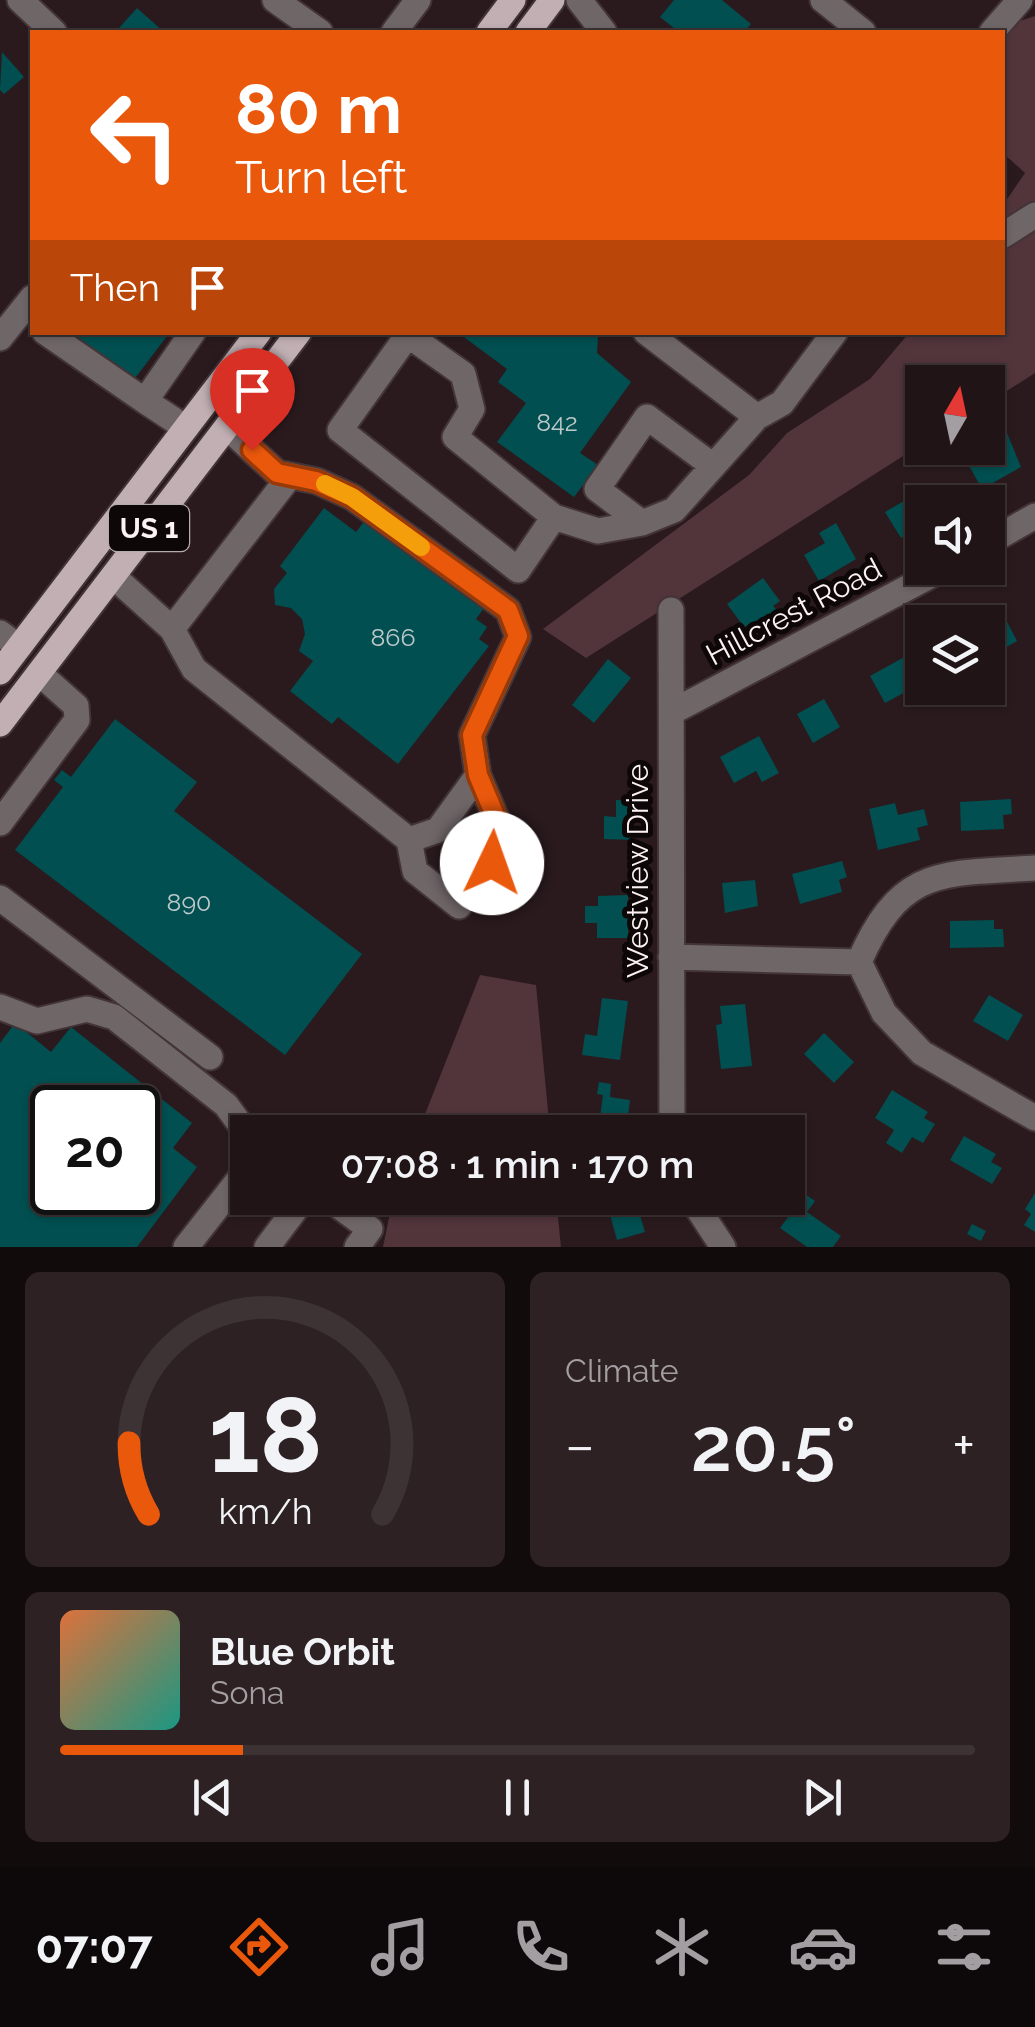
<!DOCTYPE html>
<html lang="en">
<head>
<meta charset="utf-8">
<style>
	:root { --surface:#201416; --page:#2d2123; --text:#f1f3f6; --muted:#a29ea1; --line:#3d3335; --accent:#ea580c }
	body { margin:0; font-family:Raleway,sans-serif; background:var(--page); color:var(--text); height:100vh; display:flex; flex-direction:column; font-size:38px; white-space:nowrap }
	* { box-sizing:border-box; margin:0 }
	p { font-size:32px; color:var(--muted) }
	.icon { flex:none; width:55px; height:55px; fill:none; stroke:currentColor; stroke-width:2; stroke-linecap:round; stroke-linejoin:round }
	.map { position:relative; height:1247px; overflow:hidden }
	.side { display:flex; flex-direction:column; gap:25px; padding:25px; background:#120b0c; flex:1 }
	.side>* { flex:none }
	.top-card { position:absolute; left:30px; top:30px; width:975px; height:305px; border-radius:0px; box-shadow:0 2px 8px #0004,0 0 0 2px var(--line); background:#ea580c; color:#fff; overflow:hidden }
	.needle { width:65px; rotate:9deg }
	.controls { position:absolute; left:905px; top:365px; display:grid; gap:20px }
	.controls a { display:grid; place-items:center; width:100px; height:100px; border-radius:0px; background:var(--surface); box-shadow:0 2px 8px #0004,0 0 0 2px var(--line); font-size:50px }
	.speed { position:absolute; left:30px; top:1085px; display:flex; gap:20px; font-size:50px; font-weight:700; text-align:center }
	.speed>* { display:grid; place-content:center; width:130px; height:130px; border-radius:50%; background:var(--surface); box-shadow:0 2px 8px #0004,0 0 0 2px var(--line); line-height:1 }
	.speed .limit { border:5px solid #111; border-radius:15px; background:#fff; color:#111 }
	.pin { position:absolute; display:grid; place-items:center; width:85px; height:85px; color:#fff; margin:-102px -42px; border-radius:50% 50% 50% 0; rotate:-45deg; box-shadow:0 0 10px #0007 }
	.pin .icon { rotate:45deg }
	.me { position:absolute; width:110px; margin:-55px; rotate:3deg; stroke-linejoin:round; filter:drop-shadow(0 0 8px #0008) }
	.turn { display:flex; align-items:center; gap:35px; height:210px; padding:0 40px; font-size:45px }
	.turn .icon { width:130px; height:130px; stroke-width:2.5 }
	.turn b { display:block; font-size:70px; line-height:85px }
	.then { display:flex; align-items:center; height:95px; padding:0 40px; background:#0003; gap:20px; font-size:38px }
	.big { font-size:75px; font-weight:600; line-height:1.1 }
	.side .widget { flex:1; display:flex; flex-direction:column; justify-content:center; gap:15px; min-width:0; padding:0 35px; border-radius:15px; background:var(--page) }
	.side .dial { align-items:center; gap:0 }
	.dial svg { height:260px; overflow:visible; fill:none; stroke:var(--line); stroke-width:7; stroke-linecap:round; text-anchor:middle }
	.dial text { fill:var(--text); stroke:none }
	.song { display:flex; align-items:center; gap:30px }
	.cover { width:120px; height:120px; border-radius:15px; background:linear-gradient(135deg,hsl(20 70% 55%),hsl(170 70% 35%)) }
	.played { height:10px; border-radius:5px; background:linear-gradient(90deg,var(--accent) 20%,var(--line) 20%) }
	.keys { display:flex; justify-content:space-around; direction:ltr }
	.heat { display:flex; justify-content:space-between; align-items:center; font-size:55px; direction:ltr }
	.side .tiles { flex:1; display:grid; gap:25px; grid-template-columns:1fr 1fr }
	.widget:last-child { grid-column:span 2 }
	.trip { position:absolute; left:230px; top:1115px; width:575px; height:100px; border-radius:0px; background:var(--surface); box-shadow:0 2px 8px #0004,0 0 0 2px var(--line); font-weight:600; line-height:100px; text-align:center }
	.menu { display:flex; height:160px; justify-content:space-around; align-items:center; background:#0d0809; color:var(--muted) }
	.menu .icon { width:70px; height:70px }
	.menu .selected { color:var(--accent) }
	.menu b { font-size:45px; color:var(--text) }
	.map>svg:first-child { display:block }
	.green { fill:#52343b }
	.building { fill:#014f50; fill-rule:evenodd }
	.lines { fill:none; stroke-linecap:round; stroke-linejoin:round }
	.minor-casing { stroke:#433438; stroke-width:29 }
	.major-casing { stroke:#433438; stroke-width:29 }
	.minor { stroke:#6f6668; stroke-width:25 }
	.major { stroke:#c1afb3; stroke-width:25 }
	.route-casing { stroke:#983908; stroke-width:25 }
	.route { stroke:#ea580c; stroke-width:18 }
	.slow { stroke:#f59e0b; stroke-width:18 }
	.labels { text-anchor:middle; stroke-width:10; stroke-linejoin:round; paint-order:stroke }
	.number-label { font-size:25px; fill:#bdc8ca }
	.shield { fill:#0e0708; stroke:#b5abac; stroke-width:2.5 }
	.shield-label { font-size:28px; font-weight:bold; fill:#fcf1f3 }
	.street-label { font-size:30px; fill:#fcf1f3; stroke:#0e0708 }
</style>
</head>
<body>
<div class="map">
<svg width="1035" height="1247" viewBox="0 0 1035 1247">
	<rect width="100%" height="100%" fill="#2a1a1e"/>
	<path class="green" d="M1035,16V373L988,403V382H922V444L586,658L543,629L749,475L787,433L870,379L909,333L1002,332L1003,205L1025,173L1003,153L1002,32H986Z
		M480,975L536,985L550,1132H418Z
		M393,1198H556L561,1247H383Z"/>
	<path class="building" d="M674,0H722L751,24L744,32H679L660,17Z
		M137,8L164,32H124L119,28Z
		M2,52L24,77L4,94L0,90Z
		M65,332H170L133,381Z
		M457,332H605V337H598L597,353L631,382L580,453L598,465L574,497L497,442L526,403L498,382L507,369Z
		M1005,428L1021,467L982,489L968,464L995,449L988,437Z
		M923,490L930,502H922V526L901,538L885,512Z
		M324,508L356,532L366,519L484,608L476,619L487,627L479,639L489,646L398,764L338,717L332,724L290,691L313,661L299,651L305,634L302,619L291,608L275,605L274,589L287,573L280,566Z
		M836,523L856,559L819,581L804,555L825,543L819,533Z
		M763,578L780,601L773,606L777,610L744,627L727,604Z
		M999,606L1017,641L1003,649L998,641L988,647V622H969Z
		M908,655L929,694L915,701L909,690L885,703L870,676Z
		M608,659L631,678L594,723L572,705Z
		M824,699L840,727L813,743L797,714Z
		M115,719L197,782L174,811L362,954L285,1055L15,850L63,787L54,780L62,770L71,777Z
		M759,736L779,773L762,782L756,771L734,783L720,757Z
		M1011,799L1012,814L1003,815L1004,829L961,831L960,802Z
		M616,800L634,801L633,840L604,839V816L616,817Z
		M895,803L898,815L924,809L928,825L917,828L920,840L878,850L869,809Z
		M842,861L847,877L839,880L842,892L800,904L792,874Z
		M755,880L758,906L725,913L722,883Z
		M628,895V938H597V923H585V906H598V896Z
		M994,920V929H1003L1004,947L950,948V921Z
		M989,995L1023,1015L1008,1041L973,1021Z
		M602,998L628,1001L620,1060L582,1055L585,1034L597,1036Z
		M745,1004L752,1066L721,1069L716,1025L722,1024L720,1006Z
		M15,1023L51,1052L71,1027L192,1123L173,1148L197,1167L137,1247H0V1043ZM52,1108H138V1192H52Z
		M824,1033L854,1062L834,1083L804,1054Z
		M599,1082L611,1084L610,1097L630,1100L626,1132H598L603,1095L597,1094Z
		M892,1090L928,1112L924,1118L935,1124L923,1143L912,1137L902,1153L886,1143L894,1130L875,1118Z
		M964,1136L996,1154L991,1162L1002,1168L992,1184L950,1160Z
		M1035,1193V1232L1024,1225L1031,1214L1025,1209Z
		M805,1194L815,1201L807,1212L841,1236L833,1247H807L780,1228Z
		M635,1198L645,1232L617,1240L607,1204Z
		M972,1224L986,1231L981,1241L967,1234Z"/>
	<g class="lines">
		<g class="minor-casing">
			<path id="minor" d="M20,0L54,32
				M275,0L320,32
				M579,0L604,32
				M823,0L863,32
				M394,32L418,0
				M992,32L1020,0
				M1002,236L1035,215
				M45,332L145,401
				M410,332L340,430L518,570L554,517
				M408,335L463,374L472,409L455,437L554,517L598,531L642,523L674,510L757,417L646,332
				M0,338L32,298
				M757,417L782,403L835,332
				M186,428L145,401L193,332
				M642,523L597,489L647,417L713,466
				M988,543L1035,516
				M113,576L172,629L194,669L409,840L415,871L459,906L492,863L499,825L478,775L472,735L518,637L508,610L352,497L317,481L277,473L227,427
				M671,610L672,1132
				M172,629L290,476
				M0,633L19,647
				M672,712L945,568
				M0,823L77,720L76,706L39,673
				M409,840L438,830L478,775
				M0,898L210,1057
				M671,957L859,962C901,866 941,874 1035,868
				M859,962L884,1013L922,1053L1035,1118
				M0,1007L37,1021L87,1009L114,1017L226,1105L248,1135
				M328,1198L370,1229L357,1247
				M691,1198L723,1247
				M186,1247L248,1168
				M267,1247L304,1198"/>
		</g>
		<g class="major-casing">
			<path id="major" d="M489,32L513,0
				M528,32L552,0
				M0,672L259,332
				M0,724L299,332"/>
		</g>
		<use href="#minor" class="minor"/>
		<use href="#major" class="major"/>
	</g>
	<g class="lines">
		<g class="route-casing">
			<path id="route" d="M252,450L277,473L316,481L352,497L508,610L518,636L472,735L478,775L499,825L492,863"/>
		</g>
		<use href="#route" class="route"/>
		<path class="slow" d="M325,484L352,497L421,547"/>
	</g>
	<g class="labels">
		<g class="number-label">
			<text x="557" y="431">842</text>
			<text x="393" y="646">866</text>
			<text x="189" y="911">890</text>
		</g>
		<rect class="shield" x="109" y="505" width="80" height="46" rx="8"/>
		<g class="shield-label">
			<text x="149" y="538">US 1</text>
		</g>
		<g class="street-label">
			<text transform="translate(794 612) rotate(-28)" y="10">Hillcrest Road</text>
			<text transform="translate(638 871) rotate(-90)" y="10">Westview Drive</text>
		</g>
	</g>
</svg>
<div class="controls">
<a><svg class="needle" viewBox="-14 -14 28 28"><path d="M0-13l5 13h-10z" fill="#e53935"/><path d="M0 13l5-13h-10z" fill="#a29ea1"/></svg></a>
<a><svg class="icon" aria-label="sound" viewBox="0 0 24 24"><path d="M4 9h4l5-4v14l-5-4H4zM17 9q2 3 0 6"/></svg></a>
<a><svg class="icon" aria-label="layers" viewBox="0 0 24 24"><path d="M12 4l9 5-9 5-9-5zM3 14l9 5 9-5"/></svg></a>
</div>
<div class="speed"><div class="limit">20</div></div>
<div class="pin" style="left:252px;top:450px;background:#d93025"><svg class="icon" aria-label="arrive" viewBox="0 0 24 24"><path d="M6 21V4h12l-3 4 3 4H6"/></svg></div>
<svg class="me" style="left:492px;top:863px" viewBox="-20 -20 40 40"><circle r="19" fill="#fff"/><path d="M0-13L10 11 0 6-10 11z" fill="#ea580c"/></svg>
<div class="trip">07:08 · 1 min · 170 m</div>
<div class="top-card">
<div class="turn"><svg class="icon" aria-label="left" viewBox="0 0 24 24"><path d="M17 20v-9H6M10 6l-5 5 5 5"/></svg><div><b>80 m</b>Turn left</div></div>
<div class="then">Then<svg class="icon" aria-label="arrive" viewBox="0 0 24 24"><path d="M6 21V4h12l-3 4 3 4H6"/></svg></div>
</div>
</div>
<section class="side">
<div class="tiles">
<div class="widget dial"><svg viewBox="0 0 100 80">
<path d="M14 69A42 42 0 1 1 86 69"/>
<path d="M14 69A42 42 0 0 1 8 47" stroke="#ea580c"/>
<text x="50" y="56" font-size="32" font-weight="700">18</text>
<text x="50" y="72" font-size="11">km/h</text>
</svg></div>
<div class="widget"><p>Climate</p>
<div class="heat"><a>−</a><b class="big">20.5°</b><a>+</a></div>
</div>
<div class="widget">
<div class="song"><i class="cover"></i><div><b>Blue Orbit</b><p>Sona</p></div></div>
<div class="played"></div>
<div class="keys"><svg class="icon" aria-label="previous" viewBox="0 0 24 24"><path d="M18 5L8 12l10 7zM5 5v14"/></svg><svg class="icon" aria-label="pause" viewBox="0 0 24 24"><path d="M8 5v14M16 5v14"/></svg><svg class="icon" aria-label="next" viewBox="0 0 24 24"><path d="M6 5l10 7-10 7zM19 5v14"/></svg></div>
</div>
</div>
</section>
<nav class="menu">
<b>07:07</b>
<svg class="icon selected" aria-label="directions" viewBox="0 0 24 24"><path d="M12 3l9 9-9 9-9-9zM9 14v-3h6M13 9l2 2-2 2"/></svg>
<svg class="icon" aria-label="music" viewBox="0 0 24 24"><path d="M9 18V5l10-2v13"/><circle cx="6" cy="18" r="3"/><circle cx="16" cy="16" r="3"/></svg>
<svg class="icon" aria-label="phone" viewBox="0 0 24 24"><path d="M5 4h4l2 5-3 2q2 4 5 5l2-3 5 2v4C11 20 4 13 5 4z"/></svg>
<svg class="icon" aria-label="climate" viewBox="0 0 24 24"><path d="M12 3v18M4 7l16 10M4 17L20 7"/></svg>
<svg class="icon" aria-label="car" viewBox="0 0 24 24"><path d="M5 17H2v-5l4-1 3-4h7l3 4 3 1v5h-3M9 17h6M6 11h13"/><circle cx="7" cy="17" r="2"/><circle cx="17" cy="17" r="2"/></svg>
<svg class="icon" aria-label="filters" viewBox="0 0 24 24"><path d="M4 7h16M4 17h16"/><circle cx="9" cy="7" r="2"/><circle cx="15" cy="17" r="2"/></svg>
</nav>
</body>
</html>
